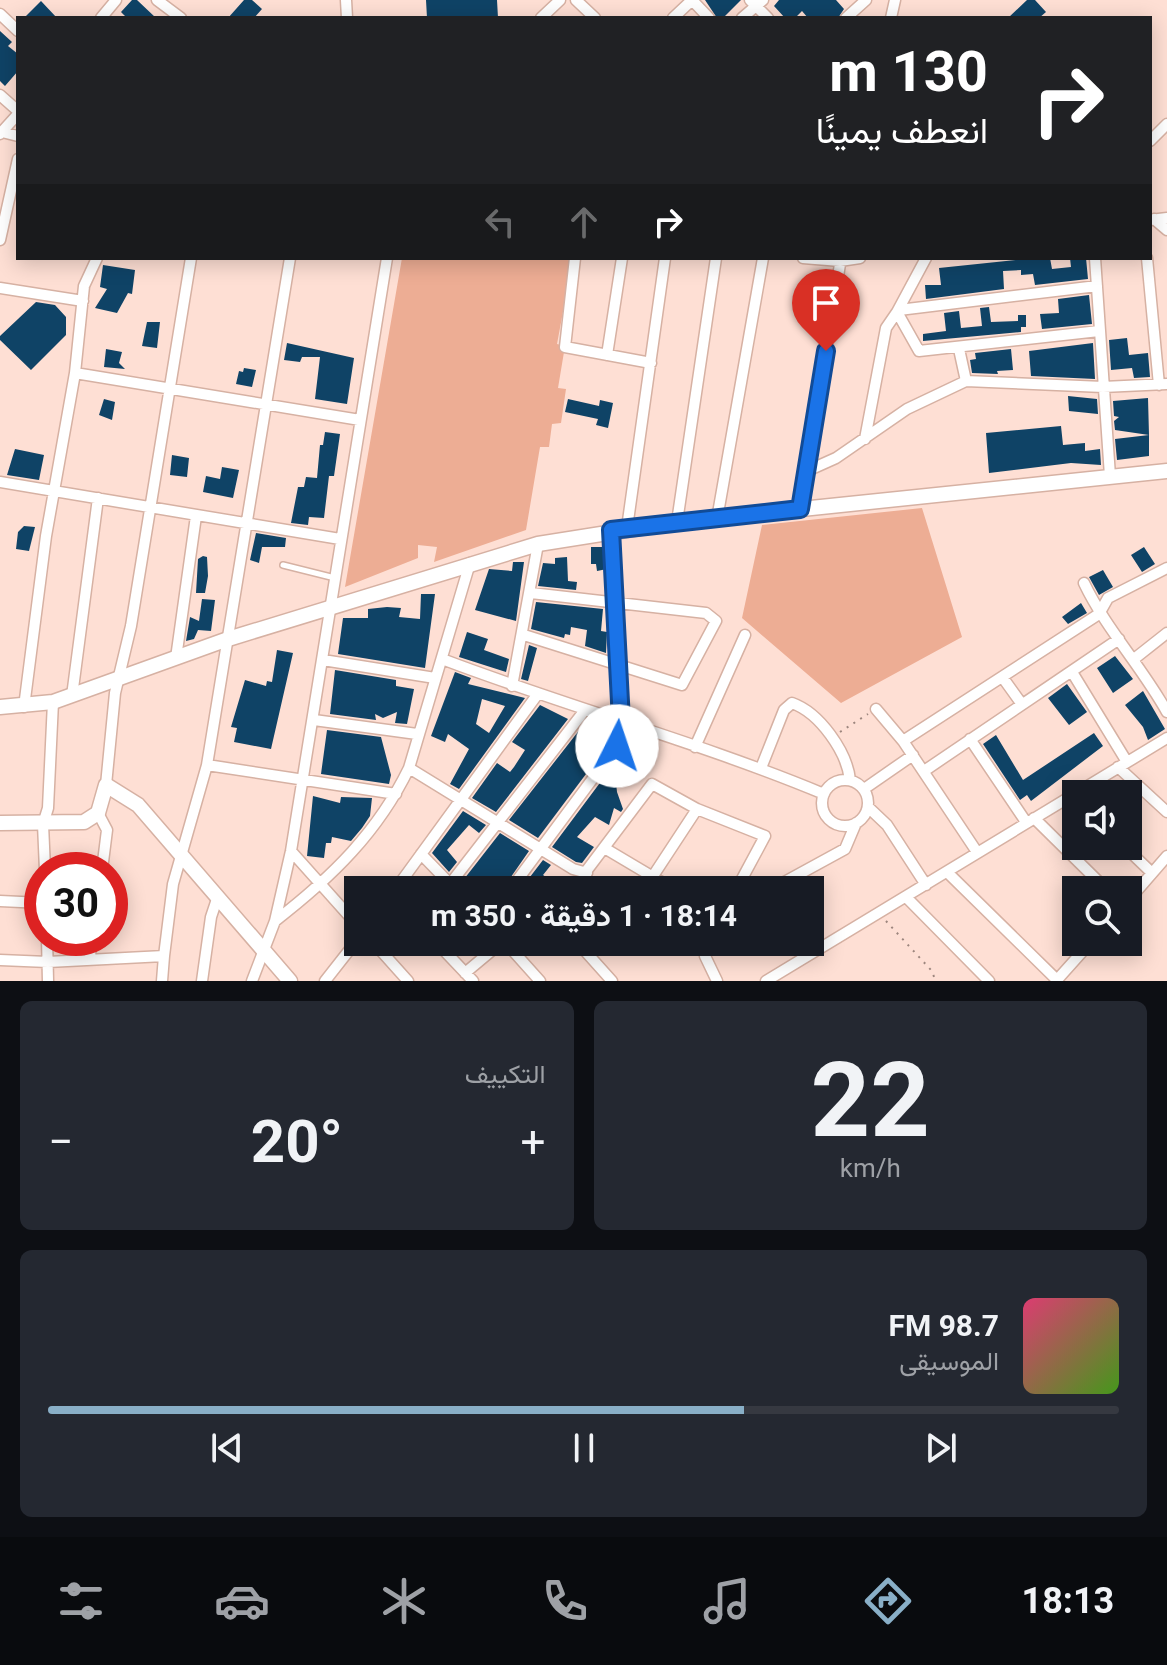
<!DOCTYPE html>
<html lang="ar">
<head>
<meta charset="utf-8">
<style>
	:root { --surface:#171b24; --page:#242831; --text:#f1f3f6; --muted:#9ea1a6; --line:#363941; --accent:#89afc7 }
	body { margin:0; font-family:Roboto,Vazirmatn,sans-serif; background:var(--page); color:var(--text); direction:rtl; height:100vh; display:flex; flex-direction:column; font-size:30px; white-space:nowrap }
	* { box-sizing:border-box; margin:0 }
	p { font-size:26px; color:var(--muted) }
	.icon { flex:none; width:44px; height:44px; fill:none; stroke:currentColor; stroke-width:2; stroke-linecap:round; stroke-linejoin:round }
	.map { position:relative; height:981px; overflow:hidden; direction:ltr }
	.panel { display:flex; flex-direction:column; gap:20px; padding:20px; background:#0d0f14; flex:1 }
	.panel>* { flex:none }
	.guide { position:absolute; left:16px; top:16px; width:1136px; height:244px; border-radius:0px; box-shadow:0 4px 20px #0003; direction:rtl; background:#202124; color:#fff; overflow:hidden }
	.tools { position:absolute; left:1062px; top:780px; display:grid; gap:16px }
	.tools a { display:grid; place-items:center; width:80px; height:80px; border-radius:0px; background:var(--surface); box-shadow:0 4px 20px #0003; font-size:40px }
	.speed { position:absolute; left:24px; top:852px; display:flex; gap:16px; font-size:40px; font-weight:700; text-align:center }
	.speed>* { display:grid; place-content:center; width:104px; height:104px; border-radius:50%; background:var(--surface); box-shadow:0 4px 20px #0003; line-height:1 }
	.speed .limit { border:12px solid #d22; background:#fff; color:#111 }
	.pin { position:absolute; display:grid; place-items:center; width:68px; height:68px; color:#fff; margin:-82px -34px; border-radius:50% 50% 50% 0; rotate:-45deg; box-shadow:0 0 8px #0007 }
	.pin .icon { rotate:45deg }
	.me { position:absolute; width:88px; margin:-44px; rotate:4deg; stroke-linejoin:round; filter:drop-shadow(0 0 6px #0008) }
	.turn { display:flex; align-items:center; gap:28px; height:168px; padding:0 32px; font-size:36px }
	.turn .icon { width:104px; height:104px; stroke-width:2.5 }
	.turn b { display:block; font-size:56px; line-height:68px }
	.lanes { display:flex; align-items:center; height:76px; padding:0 32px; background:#0003; justify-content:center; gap:40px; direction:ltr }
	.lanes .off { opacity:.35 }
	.big { font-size:60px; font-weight:700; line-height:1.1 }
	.panel .tile { flex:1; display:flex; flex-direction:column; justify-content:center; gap:12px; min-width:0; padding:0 28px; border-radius:12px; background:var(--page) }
	.panel .dial { align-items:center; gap:0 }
	.dial b { font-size:104px; line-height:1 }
	.song { display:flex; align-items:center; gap:24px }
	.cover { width:96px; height:96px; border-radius:12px; background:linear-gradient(135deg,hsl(340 70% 55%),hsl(100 70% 35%)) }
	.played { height:8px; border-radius:4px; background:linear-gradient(90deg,var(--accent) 65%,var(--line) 65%) }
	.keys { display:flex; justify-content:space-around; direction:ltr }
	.heat { display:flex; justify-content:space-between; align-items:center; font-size:44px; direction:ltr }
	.panel .tiles { flex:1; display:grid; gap:20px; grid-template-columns:1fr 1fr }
	.tile:last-child { grid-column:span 2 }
	.trip { position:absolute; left:344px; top:876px; width:480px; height:80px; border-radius:0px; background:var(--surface); box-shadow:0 4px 20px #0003; font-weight:700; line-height:80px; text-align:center; direction:rtl }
	.menu { display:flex; height:128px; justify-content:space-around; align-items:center; background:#090b0e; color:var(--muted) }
	.menu .icon { width:56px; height:56px }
	.menu .current { color:var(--accent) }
	.menu b { font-size:36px; color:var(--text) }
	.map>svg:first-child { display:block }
	.green { fill:#edad94 }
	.building { fill:#0f4366; fill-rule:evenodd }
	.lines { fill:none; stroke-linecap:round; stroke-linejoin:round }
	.lane-casing { stroke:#d6b1a3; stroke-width:8 }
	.street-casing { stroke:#d6b1a3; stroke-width:13 }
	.secondary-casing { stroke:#d6b1a3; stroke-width:17 }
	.path { stroke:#9d867e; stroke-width:2; stroke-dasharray:2 6; stroke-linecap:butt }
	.lane { stroke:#fff; stroke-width:5 }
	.street { stroke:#fff; stroke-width:10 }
	.secondary { stroke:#fff; stroke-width:14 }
	.route-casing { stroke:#114b97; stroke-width:20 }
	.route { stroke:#1a73e8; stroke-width:14 }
</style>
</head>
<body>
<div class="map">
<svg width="1167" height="981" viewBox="0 0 1167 981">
	<rect width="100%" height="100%" fill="#fedfd4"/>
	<path class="green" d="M402,258H573L557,344L565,346L558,388L566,389L561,423L552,424L549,447H540L526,530L434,562L437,547L418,545V558L345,587Z
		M922,508L962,637L841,703L742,618L762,525Z"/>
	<path class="building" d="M132,0H137L156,18H127L121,12Z
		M244,0H252L262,9L254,18H228Z
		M426,0H497L498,18H427Z
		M705,0H741L723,18H717Z
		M779,0H836L844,9L838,18H808L802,11L795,18H785L774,6Z
		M1027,0H1035L1046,12L1039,18H1008Z
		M41,1L57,18H24Z
		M0,31L12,42L8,46L18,54V71L5,86L0,81Z
		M1036,258H1050L1052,269L1071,267L1070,258H1086L1088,279L1035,285L1033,274L1021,275V270L1003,271L1004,289L926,299L925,285H941L939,268Z
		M103,265L135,270L132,294L128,293L117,313L95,308L107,289L100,287Z
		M1089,295L1092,324L1042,329L1040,314L1059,313L1058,299Z
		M36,302L55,305L66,317V335L31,370L0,340V336Z
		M989,307L991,322L1018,321V315H1026V327H1021V332L923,341V334L946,331L944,313L959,311L961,328L982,326L980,308Z
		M147,322H160L157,348L142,346Z
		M1127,338L1129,355L1148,353L1150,377L1134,378L1132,368L1111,370L1109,340Z
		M287,343L354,358L347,404L315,399L320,357H302L300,362L284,360Z
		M1093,343L1095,379L1031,376L1029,351Z
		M106,349L122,352L119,363L125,369L104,367Z
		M1011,349L1013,370L997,371L998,374L972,373L970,360L976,359L975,353Z
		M244,368L256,370L252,387L236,384L239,371L243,372Z
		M1068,396L1097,399L1098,414L1069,411Z
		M1148,398L1149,435L1115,430L1114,421L1119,417L1114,416L1113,401Z
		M104,399L115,402L112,420L99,415Z
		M568,399L599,406L600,400L613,403L608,428L596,425L598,419L565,412Z
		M1061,426L1063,445L1085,443V451L1100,449L1101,465L1071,463L989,473L986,433Z
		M325,432L340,434L334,476H329L324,518L309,517L308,525L291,523L298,487H304L306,477L317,478L320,445H323Z
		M1149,435V456L1117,460L1115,439Z
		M15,449L44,455L39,480L7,475Z
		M172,455L189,458L187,477L170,475Z
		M222,467L239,470L233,498L203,492L206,476L220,479Z
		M24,526L35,527L29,551L16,549L18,532Z
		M256,533L286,538L285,547H262L259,563L250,560Z
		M591,547H605L607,569L597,571L596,564H591Z
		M1144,547L1155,564L1142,572L1131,555Z
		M203,556L207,557L208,576L205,593H196L198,559Z
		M567,557L568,581L577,582L576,590L538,586L543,563L555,564V558Z
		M513,562H524L516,621L475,610L489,569L512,571Z
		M1103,570L1113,587L1099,595L1089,577Z
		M421,594H435L425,668L338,654L343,618H368V609L387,607L401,608L399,617L420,619Z
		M202,599L215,600L211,631L198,630L194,639L186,641L190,617L199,621Z
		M536,602L603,609L601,631L607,632L606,653L585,646L587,630L571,627L570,635L565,634L564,638L531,629Z
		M1081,603L1087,613L1068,624L1062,617Z
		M467,632L488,639L484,650L509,659L506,672L459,657Z
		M529,645L537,648L528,681L521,679Z
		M277,650L293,653L271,749L234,742L237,728L231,727L245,680L266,686L267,681L272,682Z
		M1115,656L1133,679L1113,693L1097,668Z
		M335,670L396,680V686L414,689L407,724L395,723L397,712L383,718L375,714L376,720L330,714Z
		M455,672L471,678L468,684L525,698L459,789L450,784L469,749L448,734L445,742L431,736ZM482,699L505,706L489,733L476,724Z
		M1067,684L1087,712L1069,725L1048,698Z
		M1143,691L1165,729L1148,740L1143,727L1125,705Z
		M540,705L568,719L496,812L472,798L497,763L510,772L514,767L525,750L512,742Z
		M588,719L613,731L610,742L538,838L509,820Z
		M327,730L381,737L391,775L389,784L321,774Z
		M1094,733L1103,746L1031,801L1027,795L1020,800L983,744L996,735L1023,780Z
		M614,764L617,792L623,809L621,812L614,808L609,825L595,817L577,837L594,847L582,863L576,862L552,847Z
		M313,796L340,803L341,797L372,798L370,816L362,828L351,841L332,837L331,843H326L324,858L307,856Z
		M463,811L486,825L479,833L469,825L447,850L457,862L449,872L432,853Z
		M500,833L529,851L502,890H464L461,883Z
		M543,860L551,865L543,875L564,890H520Z"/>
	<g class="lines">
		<g class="lane-casing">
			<path id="lane" d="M283,565L335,578"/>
		</g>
		<g class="street-casing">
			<path id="street" d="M157,0L181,18
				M346,0L347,18
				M576,0L595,18
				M692,0L709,18
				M750,0L768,18
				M0,14L18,31
				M101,18L116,0
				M541,18L560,0
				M673,18L692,0
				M742,18L763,0
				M846,18L866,0
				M891,18L895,0
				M0,95L18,111
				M2,132L18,136
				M0,134L18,114
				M1150,141L1167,124
				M1154,219L1167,230
				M1150,220L1167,218
				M0,240L18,159
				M575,258L565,347L651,363
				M803,258L840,261L860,258
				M926,258L897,312L919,351L1099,331
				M1095,258L1110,476
				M1147,258L1159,385
				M0,288L83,301
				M899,310L1097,286
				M959,349L966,381
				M607,355L622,258
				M75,373L360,420
				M865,439L886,328L897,312
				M807,471L836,458L907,409L966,381L1103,387L1167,384
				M0,482L340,539
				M800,509L841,258
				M717,519L763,258
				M677,522L716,258
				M627,528L665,258
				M1084,583C1106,629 1142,667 1167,712
				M524,635L682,685L716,621L706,613L531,593
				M176,658L196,516
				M442,659C568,707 699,742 824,794
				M1134,659L1167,633
				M323,660L435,678
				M1072,672L1127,762
				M1003,678L1021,703
				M512,686L538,544
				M72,696L98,498
				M24,707L46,536L75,373L84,286L97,258
				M876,709L903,741L977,852
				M314,720L417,734
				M970,739L1026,822
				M903,741L1099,614L1108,598L1167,568
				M695,747L745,635
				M207,765L396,794
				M1118,767L1167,812
				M409,768L573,869L587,873
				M761,768L784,710L792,703C820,713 847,752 850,780
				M924,771L1119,639
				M822 803a23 23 0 1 1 46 0a23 23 0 1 1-46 0Z
				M106,785L115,693L131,626L191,258
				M864,789L913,755
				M868,807L887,825L926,885
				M98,813L107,830L102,870
				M1034,818L1107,890
				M1124,846L1152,873
				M606,849L675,890
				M291,851L358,926
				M421,854L456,890
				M45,870L43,824L48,808L53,702
				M947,872L1057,980
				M653,876L697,809
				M450,884L585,710
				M395,890L537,695
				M510,890L617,746L621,733L618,601L611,530
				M572,890L652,784L697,809L765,836L736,890
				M770,890L845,849L856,823
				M906,897L989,981
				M0,901L42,903
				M1128,901L1167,856
				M275,921C332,877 378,832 409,768L470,563
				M47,938L48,981
				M373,942L408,981
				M436,942L473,981
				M505,942L540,981
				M577,942L612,981
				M706,942L705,956L717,981
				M164,956L173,884L207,765L290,258
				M90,959L91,938
				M0,960L48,962L164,956L162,981
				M465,973L502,942
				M202,981L211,917L218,896
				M252,981L275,921L291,851L387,258
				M325,981L358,939
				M766,981L1167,738
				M1056,981L1091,942"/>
		</g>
		<g class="secondary-casing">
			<path id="secondary" d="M0,707L53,702L228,639L538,544L677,522L1167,471
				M0,823L84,822L98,813L106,785L138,805L290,981"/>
		</g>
		<path class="path" d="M840,732L868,714
			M886,921L931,970L936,981"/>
		<use href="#lane" class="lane"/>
		<use href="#street" class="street"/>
		<use href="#secondary" class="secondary"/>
	</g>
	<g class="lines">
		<g class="route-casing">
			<path id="route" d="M617,746L621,721L611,530L800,509L826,351"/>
		</g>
		<use href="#route" class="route"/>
	</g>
</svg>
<div class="tools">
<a><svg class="icon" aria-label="sound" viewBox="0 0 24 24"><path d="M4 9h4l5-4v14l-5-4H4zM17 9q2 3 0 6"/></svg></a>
<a><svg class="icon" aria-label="search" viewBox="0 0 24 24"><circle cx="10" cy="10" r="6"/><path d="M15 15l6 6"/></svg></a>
</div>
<div class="speed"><div class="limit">30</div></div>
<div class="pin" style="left:826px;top:351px;background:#d93025"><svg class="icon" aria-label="arrive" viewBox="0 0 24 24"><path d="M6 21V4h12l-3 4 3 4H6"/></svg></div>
<svg class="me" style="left:617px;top:746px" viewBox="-20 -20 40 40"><circle r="19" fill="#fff"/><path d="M0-13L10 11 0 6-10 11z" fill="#1a73e8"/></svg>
<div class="trip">18:14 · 1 دقيقة · 350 m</div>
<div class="guide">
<div class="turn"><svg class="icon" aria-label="right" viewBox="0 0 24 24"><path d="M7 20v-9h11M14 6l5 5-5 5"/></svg><div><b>130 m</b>انعطف يمينًا</div></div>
<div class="lanes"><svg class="icon off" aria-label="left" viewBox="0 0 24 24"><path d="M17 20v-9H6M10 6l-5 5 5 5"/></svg><svg class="icon off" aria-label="ahead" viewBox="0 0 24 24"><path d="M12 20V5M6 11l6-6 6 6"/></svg><svg class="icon" aria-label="right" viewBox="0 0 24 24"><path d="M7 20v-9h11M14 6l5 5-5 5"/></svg></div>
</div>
</div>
<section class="panel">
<div class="tiles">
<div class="tile dial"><b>22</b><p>km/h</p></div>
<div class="tile"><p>التكييف</p>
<div class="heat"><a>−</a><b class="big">20°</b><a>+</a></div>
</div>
<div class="tile">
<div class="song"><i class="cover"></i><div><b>98.7 FM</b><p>الموسيقى</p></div></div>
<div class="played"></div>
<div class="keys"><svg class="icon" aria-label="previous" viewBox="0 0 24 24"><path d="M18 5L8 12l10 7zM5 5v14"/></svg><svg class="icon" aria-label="pause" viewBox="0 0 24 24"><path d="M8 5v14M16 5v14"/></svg><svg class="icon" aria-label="next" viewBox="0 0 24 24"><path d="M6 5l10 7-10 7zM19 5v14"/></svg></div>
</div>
</div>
</section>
<nav class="menu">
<b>18:13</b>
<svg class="icon current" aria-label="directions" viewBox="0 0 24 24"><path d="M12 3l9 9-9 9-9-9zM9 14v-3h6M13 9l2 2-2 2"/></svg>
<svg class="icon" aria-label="music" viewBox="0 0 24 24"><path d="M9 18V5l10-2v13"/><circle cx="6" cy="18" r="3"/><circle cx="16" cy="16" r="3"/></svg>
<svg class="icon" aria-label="phone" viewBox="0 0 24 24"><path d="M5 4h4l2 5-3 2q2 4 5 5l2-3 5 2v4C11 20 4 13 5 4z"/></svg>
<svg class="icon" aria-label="climate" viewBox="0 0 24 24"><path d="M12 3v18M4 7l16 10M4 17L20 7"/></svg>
<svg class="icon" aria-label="car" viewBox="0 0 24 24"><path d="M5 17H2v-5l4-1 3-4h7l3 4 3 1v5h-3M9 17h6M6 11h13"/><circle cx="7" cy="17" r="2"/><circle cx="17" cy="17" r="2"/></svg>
<svg class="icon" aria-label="filters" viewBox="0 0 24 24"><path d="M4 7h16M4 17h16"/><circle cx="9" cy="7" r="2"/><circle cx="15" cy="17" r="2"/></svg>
</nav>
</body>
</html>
